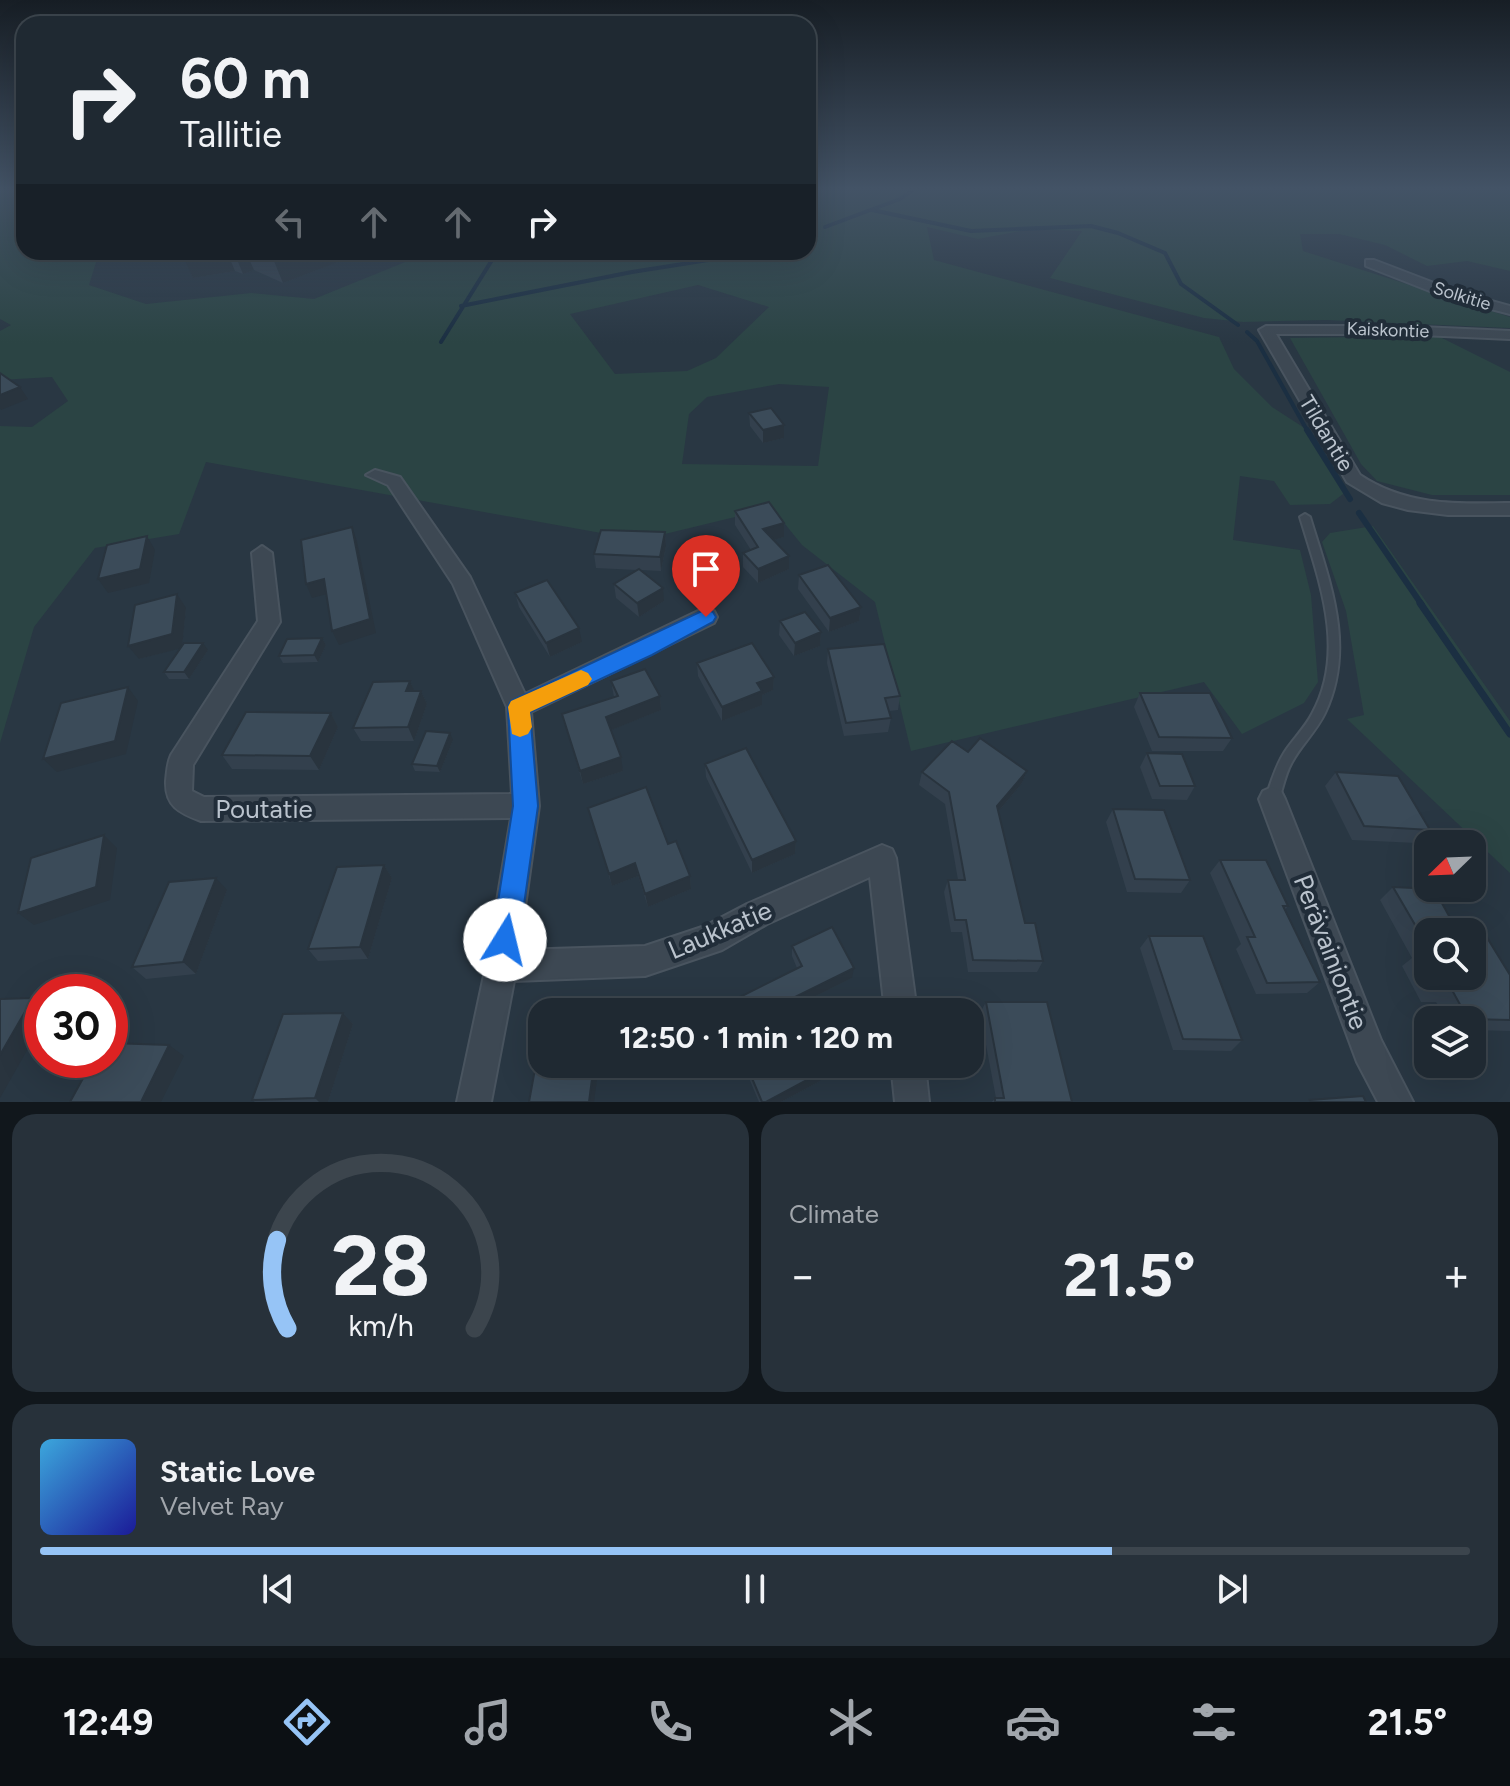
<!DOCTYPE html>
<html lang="en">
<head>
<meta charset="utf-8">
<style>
	:root { --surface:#1f2932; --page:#27313a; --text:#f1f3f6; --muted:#a1a6ac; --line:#3c454d; --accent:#96c4f6 }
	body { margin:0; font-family:Figtree,sans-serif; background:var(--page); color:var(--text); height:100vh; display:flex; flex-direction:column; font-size:30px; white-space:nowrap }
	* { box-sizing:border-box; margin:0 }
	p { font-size:26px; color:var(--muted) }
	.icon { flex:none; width:44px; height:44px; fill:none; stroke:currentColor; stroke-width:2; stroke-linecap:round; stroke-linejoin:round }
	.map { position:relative; height:1102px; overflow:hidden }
	.side { display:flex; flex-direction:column; gap:12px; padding:12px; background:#11171c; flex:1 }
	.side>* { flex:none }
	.banner { position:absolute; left:16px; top:16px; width:800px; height:244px; border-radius:24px; box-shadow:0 8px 32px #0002,0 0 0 2px var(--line); background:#1f2932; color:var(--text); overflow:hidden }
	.needle { width:52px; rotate:247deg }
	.fabs { position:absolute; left:1414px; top:830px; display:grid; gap:16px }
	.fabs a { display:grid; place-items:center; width:72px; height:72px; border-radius:16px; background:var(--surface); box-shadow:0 8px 32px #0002,0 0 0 2px var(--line); font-size:40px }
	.speed { position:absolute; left:24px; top:974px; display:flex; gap:16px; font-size:40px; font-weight:700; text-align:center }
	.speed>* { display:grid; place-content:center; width:104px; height:104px; border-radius:50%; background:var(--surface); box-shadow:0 8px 32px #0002,0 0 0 2px var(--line); line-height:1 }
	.speed .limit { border:12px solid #d22; background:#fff; color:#111 }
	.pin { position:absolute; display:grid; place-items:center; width:68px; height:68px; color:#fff; margin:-82px -34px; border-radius:50% 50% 50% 0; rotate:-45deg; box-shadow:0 0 8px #0007 }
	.pin .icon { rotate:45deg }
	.me { position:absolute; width:88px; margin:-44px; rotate:9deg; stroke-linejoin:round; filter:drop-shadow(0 0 6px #0008) }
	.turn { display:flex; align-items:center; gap:28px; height:168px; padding:0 32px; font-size:36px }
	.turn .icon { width:104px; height:104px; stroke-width:2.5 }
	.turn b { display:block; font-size:56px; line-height:68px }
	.lanes { display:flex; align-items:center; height:76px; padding:0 32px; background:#0003; justify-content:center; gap:40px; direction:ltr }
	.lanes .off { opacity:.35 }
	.big { font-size:60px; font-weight:700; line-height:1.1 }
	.side .card { flex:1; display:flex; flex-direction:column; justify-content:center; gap:12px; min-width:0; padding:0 28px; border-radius:24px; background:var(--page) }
	.side .dial { align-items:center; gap:0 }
	.dial svg { height:208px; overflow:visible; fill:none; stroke:var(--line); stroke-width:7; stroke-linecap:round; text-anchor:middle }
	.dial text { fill:var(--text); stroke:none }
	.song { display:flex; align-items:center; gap:24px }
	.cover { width:96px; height:96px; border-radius:12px; background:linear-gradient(135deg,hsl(200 70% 55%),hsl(240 70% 35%)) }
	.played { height:8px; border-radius:4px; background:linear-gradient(90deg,var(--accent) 75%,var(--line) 75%) }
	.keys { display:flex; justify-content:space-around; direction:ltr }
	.heat { display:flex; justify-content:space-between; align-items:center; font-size:44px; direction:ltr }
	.side .tiles { flex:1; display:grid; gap:12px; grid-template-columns:1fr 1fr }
	.card:last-child { grid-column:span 2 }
	.trip { position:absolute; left:528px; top:998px; width:456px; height:80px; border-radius:24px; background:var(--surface); box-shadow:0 8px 32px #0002,0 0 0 2px var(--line); font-weight:700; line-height:80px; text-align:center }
	.dock { display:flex; height:128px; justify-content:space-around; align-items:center; background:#0c1014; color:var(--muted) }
	.dock .icon { width:56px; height:56px }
	.dock .selected { color:var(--accent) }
	.dock b { font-size:36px; color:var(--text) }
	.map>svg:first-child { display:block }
	.green { fill:#2b4444; fill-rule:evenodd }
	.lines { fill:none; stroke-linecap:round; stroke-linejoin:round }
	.stream-far2 { stroke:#1b2f42; stroke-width:4 }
	.stream-far1 { stroke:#1b2f42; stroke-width:6 }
	.stream { stroke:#1b2f42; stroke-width:7 }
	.service-casing { stroke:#49545f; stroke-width:4 }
	.minor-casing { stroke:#49545f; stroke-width:4 }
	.service { fill:#3d4853; fill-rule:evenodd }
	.minor { fill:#3d4853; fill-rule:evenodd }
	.wall { fill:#33404d }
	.shaded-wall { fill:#29343e }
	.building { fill:#3b4b59; stroke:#29343e; stroke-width:2 }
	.route { fill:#1a73e8; stroke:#114b97; stroke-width:2 }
	.slow { fill:#f59e0b }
	.labels { text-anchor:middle; stroke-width:8; stroke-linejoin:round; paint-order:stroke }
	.far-street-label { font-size:18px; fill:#bac3cd; stroke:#212d39 }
	.street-label { font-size:22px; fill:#bac3cd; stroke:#212d39 }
	.near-street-label { font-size:26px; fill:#bac3cd; stroke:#212d39 }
</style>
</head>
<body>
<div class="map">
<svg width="1510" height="1102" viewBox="0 0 1510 1102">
	<rect width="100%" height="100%" fill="#293743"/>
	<path class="green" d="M0,188H24V252H120L98,256L89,285L146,304L251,293L314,299L420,256L410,252H808V188H1510V271L1467,261L1427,266L1385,245L1339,234H1300L1303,251L1510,317V328L1326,320L1243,322L1204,318L1050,278L1082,231L1032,229L978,239L927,227L934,260L1219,337L1234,369L1272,407L1306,429L1347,491L1330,504L1290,505L1274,481L1240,476L1233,540L1300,550L1311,595L1318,682L1304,703L1242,734L1204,682L911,751L875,602L802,545L772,508L640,540L206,462L179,534L95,548L34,627L0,743V426L32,427L68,401L52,377L0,380V331L11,325L0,319ZM698,285L769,307L716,358L687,371L615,374L570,314ZM779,384L829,387L818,466L682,464L689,414L707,397Z
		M1438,336L1510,372V495H1432L1377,481L1361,464L1290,338Z
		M1373,526L1510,721V873L1347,719L1364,715L1346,611L1322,542L1330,533Z"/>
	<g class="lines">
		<path class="stream-far2" d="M872,210L971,231L1091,226L1118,233L1165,253L1181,284L1238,325
			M825,227L900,199L915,188
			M808,233L812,232
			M461,306L632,272L759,252
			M1247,332L1257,341L1308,432
			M441,342L497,252"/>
		<path class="stream-far1" d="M1307,430L1350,499
			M1359,513L1422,605"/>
		<path class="stream" d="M1420,603L1510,734"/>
		<g class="service-casing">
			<path id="service" d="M1305,514L1310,517C1330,583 1356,647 1325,713C1316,732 1300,746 1291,764C1285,775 1283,788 1279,799L1277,803L1272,805L1267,803L1265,799C1271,784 1275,767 1284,753C1292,740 1305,728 1312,714C1347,651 1319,580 1300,517Z"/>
		</g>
		<g class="minor-casing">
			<path id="minor" d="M1366,260H1374L1455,291L1510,306V314L1445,297L1366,266Z
				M1399,326L1510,331V339L1399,334H1276L1360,475C1406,506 1456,504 1510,503V515H1448L1408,510L1382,503L1347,482L1259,330L1266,326Z
				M375,470L400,477L470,577L525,694L698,611H714L717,617L714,623L531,712L539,806L519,950L645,946L705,926L747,904L882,845L892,849L896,858L917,1012H885L870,877L767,924L722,950L645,976L514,981L491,1102H457L486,966L511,818L201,821C179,813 165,806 166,781C167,772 167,764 171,755L258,621L252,553L262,546L272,553L280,622L193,765L192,791L204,797L512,794L507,707L453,584L388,485L366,475Z
				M1272,787L1281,791L1285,799L1381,1040L1413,1102H1378L1357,1062L1259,799L1263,791Z
				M891,1064H925L929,1102H895Z"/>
		</g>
		<use href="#service" class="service"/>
		<use href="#minor" class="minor"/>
	</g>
	<path class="wall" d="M182,252H365L283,283L254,270L243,274L235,271L193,278Z
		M749,413L784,438L763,443L750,426Z
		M735,511L784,537L773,540L789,569L758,583L743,567V553L751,550L735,525Z
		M665,532L666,546L661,571L641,570L664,601L639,617L616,598L614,584L637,570L596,568L594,554Z
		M799,575L861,607L859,621L829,632L798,589Z
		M515,593L582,642L550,657L519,607Z
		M186,608L182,646L208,650L189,679H169L164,672L180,648L139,659Z
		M780,621L821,632L820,646L794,656L779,635Z
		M322,638L326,645L318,662L283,663L279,656Z
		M828,649L900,696L898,710L889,711L891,718L888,732L844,736L827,663Z
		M697,663L774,677L773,690L762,695V705L722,721L698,676Z
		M410,681L414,691H421L427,704L414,741H361L353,728Z
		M611,681L660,696L661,710L611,730L623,771L583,784L562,714L614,697Z
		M1140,693L1232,738L1223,751H1152L1134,707Z
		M331,713L338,727L319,770L232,769L222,755Z
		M453,740L440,772L415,771L412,764Z
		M968,752L1027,771L1022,783L998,812L1025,923L1043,961L1037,972H968L962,932H951L944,892L948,880H958L945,804L919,785L922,772Z
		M1147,753L1195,786L1187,800L1152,799L1140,767Z
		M705,764L796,841L795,854L752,873L706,777Z
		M1336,772L1430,830L1417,843L1352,840L1325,786Z
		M588,808L668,844L690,876L691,889L648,907L638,876L612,886Z
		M1113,809L1190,880L1181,893L1127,892L1106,822Z
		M1220,860L1288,906L1285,910L1320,982L1307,993L1256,994L1236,949L1241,944L1210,873Z
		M384,865L392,878L368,959L318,961L308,949Z
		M1393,887L1428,932V976L1510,975V1031L1472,1030V1020H1446L1436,1002H1421L1402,966L1412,958L1380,900Z
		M227,890L196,974L146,979L132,967Z
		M1149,936L1242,1040L1231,1051L1173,1050L1140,948Z
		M792,946L852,978L792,1008L794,1012H723L722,1006L797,968L792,956Z
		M986,1002L1072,1102H992L995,1098H996L980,1013Z
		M343,1013L353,1024L328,1102H255L252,1100Z
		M743,1064H818L820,1081L781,1102H759Z"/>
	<path class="shaded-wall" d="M207,252H227L235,271L193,278L183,256Z
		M234,252H246L254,270L243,274Z
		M300,252H365L283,283L274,261Z
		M20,387L28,399L1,410L0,408V395Z
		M784,425V438L763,443V430Z
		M784,523V537L763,543V529Z
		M352,527L357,541L376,633L339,645L332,631Z
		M665,532L666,546L661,571L660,557Z
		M147,536L155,550L149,583L108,593L98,579Z
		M789,556V569L758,583V569Z
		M324,579L331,593L312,598L306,584Z
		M663,588L664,601L639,617L637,603Z
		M177,594L186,608L182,648L139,659L128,646Z
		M861,607L859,621L829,632L830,618Z
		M579,628L582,642L550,657L546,643Z
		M821,632L820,646L794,656L795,643Z
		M322,638L326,645L318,662L314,655Z
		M203,643L208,650L189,679L184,672Z
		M774,677L773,690L762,695V705L722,721V707L757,683Z
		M410,681L416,695L406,691Z
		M128,687L138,701L126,754L57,772L43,759Z
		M421,691L427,704L414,741L408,727Z
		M660,696L661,710L609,731L606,717Z
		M331,713L338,727L319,770L310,756Z
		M450,733L453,740L440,772L437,766Z
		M621,757L623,771L583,784L580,771Z
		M1027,771L1022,783L992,819L997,806Z
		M104,835L117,848L110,900L34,925L18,913Z
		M796,841L795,854L752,873V860Z
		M635,863L638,876L612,886L609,874Z
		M384,865L392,878L368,959L360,947Z
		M690,876L691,889L648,907L645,894Z
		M216,878L227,890L196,974L183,962Z
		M854,968L852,978L788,1010L789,1000Z
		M33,998L42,1004V1024L0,1098V1055Z
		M343,1013L353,1024L328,1102H319L315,1098Z
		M169,1045L184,1056L161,1102H141Z
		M594,1064H599L594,1102H589Z
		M822,1072L820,1081L781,1102H766Z"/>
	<path class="building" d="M182,252H207L183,256Z
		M253,252H300L274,261Z
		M0,373L20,387L0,395Z
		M771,408L784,425L763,430L749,413Z
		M769,502L784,523L763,529L789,556L758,569L743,553L758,547L735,511Z
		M352,527L370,619L332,631L324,579L306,584L301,540Z
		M601,530L665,532L660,557L594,554Z
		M147,536L140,569L98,579L107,545Z
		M828,565L861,607L830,618L799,575Z
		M639,569L663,588L637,603L614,584Z
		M547,580L579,628L546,643L515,593Z
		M177,594L172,634L128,646L135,605Z
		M805,612L821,632L795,643L780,621Z
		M322,638L314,655L279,656L287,639Z
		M184,643H203L184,672H164Z
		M752,643L774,677L757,683L762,691L722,707L697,663Z
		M884,644L900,696L885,698L891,718L846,723L828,649Z
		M645,669L660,696L606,717L621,757L580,771L562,714L618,696L611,681Z
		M410,681L406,691H421L408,727L353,728L373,682Z
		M128,687L115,741L43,759L61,703Z
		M1140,693H1210L1232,738L1159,737Z
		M246,712L331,713L310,756L222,755Z
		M426,731L450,733L437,766L412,764Z
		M980,738L1027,771L997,806L1025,923H1035L1043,961L973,960L966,920H955L948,880H965L949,792L922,772L952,741L968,752Z
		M746,748L796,841L752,860L705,764Z
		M1147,753L1182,754L1195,786H1160Z
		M1336,772L1398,776L1430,830L1364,826Z
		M646,787L668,844L676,841L690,876L645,894L635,863L609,874L588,808Z
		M1113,809L1164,810L1190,880L1135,879Z
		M104,835L96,887L18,913L31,858Z
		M1220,860H1266L1288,906H1283L1320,982L1267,983L1247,937H1255Z
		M384,865L360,947L308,949L337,867Z
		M216,878L183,962L132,967L169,882Z
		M1393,887L1434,889L1458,932H1428V947Z
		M832,927L854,968L789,1000L794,1012H725L722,1006L802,966L792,946Z
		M1149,936H1203L1242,1040L1183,1039Z
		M1472,936H1486L1510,975V1020L1468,1019L1452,990L1437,991L1429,976H1472Z
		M1417,954H1428V974Z
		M33,998L0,1055V999Z
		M682,1000V1012H631L632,1003Z
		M986,1002H1047L1072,1102H995V1098H1004Z
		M343,1013L315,1098L252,1100L283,1014Z
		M541,1036H542V1064H594L589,1102H529Z
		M110,1043L169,1045L141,1102H70L93,1060H110Z
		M746,1064H818L822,1072L766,1102H762Z
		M1363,1096L1366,1102H1311L1310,1100Z"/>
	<linearGradient id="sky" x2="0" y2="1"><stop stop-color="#171e25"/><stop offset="0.55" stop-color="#435366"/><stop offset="1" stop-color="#435366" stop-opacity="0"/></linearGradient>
	<rect width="1510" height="343" fill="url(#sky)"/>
	<path class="route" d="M706,609L713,612L716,617L713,622L652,655L530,712L538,806L519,940L515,949L505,953L496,949L492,940L513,806L508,707L511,701Z"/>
	<path class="slow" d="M581,670L588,673L592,679L588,685L530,712L532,727L528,734L520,737L512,734L508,707L511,701Z"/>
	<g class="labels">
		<g class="far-street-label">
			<text transform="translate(1462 296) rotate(17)" y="6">Solkitie</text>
			<text transform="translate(1388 330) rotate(2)" y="6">Kaiskontie</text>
		</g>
		<g class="street-label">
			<text transform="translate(1327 433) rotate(59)" y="8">Tildantie</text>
		</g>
		<g class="near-street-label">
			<text x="264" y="818">Poutatie</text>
			<text transform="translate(720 930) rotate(-23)" y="9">Laukkatie</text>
			<text transform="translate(1331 952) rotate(69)" y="9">Perävainiontie</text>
		</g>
	</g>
</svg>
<div class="fabs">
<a><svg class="needle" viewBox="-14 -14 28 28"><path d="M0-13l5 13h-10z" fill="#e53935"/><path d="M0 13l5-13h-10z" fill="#a1a6ac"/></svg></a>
<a><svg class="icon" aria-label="search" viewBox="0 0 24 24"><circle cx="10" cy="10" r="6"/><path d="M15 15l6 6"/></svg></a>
<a><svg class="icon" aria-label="layers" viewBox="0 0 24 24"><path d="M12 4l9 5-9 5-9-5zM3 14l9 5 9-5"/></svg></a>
</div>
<div class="speed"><div class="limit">30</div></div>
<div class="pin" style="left:706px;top:617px;background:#d93025"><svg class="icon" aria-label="arrive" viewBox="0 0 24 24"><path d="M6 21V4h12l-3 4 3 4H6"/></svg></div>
<svg class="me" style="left:505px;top:940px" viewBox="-20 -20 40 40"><circle r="19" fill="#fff"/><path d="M0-13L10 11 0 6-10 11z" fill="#1a73e8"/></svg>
<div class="trip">12:50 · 1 min · 120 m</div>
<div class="banner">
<div class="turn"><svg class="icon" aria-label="right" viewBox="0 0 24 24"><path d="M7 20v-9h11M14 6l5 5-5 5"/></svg><div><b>60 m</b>Tallitie</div></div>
<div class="lanes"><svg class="icon off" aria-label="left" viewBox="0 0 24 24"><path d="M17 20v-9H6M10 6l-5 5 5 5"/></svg><svg class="icon off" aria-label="ahead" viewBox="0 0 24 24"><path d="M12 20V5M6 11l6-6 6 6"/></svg><svg class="icon off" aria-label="ahead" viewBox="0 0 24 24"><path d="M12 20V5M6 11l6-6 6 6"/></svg><svg class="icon" aria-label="right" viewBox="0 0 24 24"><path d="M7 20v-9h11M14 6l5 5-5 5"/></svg></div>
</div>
</div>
<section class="side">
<div class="tiles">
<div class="card dial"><svg viewBox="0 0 100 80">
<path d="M14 69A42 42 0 1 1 86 69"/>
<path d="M14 69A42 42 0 0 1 10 35" stroke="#96c4f6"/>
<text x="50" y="56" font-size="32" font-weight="700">28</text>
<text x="50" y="72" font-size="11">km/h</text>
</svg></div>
<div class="card"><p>Climate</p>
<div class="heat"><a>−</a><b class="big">21.5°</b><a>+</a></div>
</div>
<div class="card">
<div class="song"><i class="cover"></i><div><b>Static Love</b><p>Velvet Ray</p></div></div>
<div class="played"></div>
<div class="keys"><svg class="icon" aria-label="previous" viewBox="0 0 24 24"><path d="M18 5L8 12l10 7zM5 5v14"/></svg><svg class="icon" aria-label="pause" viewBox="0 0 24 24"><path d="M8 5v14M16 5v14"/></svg><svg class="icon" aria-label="next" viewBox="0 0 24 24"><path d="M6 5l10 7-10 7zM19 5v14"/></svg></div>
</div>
</div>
</section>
<nav class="dock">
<b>12:49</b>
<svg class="icon selected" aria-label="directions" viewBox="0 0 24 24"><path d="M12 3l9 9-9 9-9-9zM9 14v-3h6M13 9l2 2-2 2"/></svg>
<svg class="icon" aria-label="music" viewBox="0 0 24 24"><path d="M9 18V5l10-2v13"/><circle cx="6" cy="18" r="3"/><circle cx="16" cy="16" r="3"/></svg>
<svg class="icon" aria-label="phone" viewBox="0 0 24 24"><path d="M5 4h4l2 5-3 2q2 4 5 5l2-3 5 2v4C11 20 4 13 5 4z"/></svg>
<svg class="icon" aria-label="climate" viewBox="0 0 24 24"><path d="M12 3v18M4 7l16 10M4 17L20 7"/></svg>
<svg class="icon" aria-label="car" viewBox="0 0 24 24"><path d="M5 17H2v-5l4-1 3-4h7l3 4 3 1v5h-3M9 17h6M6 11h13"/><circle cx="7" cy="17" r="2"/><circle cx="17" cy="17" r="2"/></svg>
<svg class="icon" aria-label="filters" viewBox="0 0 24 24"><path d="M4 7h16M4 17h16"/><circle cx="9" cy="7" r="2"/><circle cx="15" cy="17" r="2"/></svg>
<b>21.5°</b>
</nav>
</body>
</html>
